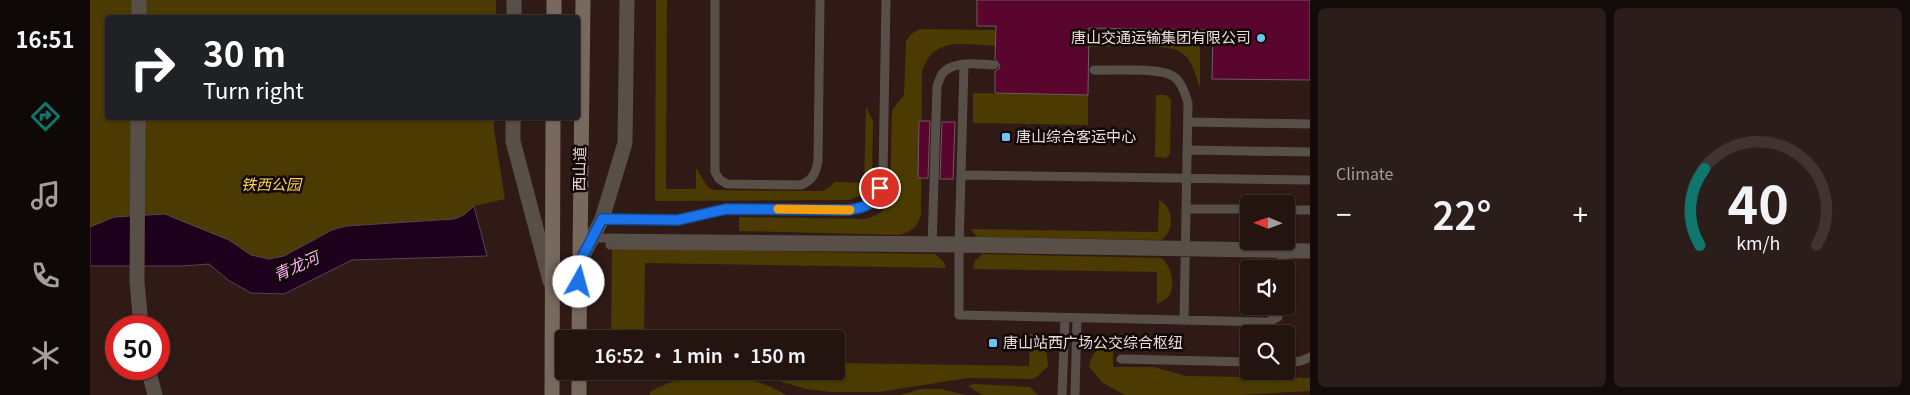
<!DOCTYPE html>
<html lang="en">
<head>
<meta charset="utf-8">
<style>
	:root { --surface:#231410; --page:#2b1d19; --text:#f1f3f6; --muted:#a39e9f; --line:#403330; --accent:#0f766e }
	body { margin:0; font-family:Georgia,"Noto Sans SC",serif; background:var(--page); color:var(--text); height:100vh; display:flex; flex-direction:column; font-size:19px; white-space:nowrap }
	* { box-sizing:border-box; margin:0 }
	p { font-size:16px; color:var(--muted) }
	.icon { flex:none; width:28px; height:28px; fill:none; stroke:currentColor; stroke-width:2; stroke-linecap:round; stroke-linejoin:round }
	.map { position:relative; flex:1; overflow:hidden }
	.side { display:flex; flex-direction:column; gap:8px; padding:8px; background:#130b09; width:600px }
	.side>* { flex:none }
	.banner { position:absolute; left:15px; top:15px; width:475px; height:105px; border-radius:5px; box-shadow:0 1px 4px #0004,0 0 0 1px var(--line); background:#202124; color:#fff; overflow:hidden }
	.needle { width:32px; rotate:271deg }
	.fabs { position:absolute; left:1150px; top:195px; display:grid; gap:10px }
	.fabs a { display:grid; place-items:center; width:55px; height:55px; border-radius:5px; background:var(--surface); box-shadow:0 1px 4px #0004,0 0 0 1px var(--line); font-size:25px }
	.speed { position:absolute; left:15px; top:315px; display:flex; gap:10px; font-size:25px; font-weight:700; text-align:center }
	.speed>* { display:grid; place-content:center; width:65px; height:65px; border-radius:50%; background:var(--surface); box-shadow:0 1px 4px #0004,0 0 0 1px var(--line); line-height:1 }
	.speed .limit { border:8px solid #d22; background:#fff; color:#111 }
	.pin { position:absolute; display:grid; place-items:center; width:42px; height:42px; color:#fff; margin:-21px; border:2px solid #fff; border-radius:50%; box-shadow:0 1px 5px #0007 }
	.me { position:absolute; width:55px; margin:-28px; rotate:7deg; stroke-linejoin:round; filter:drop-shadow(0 0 4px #0008) }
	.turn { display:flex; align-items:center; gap:18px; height:105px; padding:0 15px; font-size:22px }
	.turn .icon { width:65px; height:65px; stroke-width:2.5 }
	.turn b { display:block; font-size:35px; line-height:42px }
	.big { font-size:38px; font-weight:600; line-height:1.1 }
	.side .widget { flex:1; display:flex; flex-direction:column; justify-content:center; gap:8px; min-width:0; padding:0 18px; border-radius:8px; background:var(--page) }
	.side .dial { align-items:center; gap:0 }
	.dial svg { height:130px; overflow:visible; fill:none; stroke:var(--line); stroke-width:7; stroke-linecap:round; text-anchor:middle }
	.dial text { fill:var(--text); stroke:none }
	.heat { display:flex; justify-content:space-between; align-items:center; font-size:28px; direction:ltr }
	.side .tiles { flex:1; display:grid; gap:8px; grid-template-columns:repeat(2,1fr) }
	.trip { position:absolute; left:465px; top:330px; width:290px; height:50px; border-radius:5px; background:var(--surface); box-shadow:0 1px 4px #0004,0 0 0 1px var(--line); font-weight:600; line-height:50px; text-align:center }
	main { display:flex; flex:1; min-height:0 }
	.tab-bar { display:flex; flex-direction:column; width:90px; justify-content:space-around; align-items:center; background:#0e0806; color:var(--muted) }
	.tab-bar .icon { width:35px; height:35px }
	.tab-bar .active { color:var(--accent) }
	.tab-bar b { font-size:22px; color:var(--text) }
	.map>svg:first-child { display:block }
	.green { fill:#4b3a01 }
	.water { fill:#1d011c; stroke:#5b4355 }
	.building { fill:#59052d; stroke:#725960 }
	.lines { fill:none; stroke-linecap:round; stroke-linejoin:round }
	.lane { stroke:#584f48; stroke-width:9 }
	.street { stroke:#584f48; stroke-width:15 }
	.secondary { stroke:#77695e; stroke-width:15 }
	.route-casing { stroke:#114b97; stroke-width:12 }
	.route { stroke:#1a73e8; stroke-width:9 }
	.slow { stroke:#f59e0b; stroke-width:9 }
	.poi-dot { fill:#71c1f5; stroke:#110706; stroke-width:2 }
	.labels { text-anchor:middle; stroke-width:5; stroke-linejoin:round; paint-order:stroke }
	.poi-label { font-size:15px; fill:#ecddda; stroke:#110706; text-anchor:start }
	.street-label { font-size:15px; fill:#ecddda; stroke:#110706 }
	.park-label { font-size:15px; font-style:italic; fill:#fdd356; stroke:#110706 }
	.water-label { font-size:16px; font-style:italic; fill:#fbb4f6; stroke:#110706 }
</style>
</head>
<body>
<main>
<nav class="tab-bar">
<b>16:51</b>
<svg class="icon active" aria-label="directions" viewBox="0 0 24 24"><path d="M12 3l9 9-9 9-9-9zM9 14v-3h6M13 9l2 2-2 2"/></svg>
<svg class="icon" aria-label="music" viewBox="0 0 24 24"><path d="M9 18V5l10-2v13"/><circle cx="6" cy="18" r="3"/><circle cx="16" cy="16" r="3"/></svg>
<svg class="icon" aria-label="phone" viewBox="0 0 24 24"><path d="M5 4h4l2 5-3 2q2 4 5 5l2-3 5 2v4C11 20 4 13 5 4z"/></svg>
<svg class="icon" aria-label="climate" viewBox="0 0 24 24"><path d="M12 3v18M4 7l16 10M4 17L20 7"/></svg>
</nav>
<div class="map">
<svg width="1220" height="395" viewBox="0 0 1220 395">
	<rect width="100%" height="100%" fill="#2f1a16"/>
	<path class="green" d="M0,0H406V18H18V118H404V129L415,199L384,206L374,215L364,219L256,226L241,230L194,256L179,259L161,255L139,240L0,230Z
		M566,0H577L576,189H606V168L618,187L624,190L732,191L740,187L744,182L774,183L776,107L783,121L782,182C776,194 770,197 758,200L565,201Z
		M830,29L906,30L905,46C875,45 843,35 832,72L831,216C827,228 821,231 810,235L649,231V217L775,219C787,216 793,212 800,202L802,110L814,95L816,41L821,34Z
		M999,32L1110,34V88C1106,76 1102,58 1089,51C1075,44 1017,47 999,47Z
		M883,93L998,94V125L883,123Z
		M1066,95H1076L1081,99L1080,154L1076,158L1065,157Z
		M1069,200C1084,207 1085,231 1071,240L890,237L886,236L881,229L1068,232Z
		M522,248L845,254L853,261L856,268L555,263L554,339H521Z
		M892,254L1072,258C1081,266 1087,288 1077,298C1075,300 1070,302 1067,304V272L883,269L885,261Z
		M940,333C954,342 958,350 958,366L948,376L942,379L878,378L789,392H741L716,389L654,371H746V363L939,366Z
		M1023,342V367H1064L1096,376L1220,378V391L1149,395H1035L1013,383L999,367C1001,352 1009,346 1023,342Z
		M529,371H573C557,374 544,380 529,371Z
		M616,375C644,376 671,379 696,395H560V392C578,381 595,378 616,375Z
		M884,384L940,387L948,395H893L878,386Z
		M831,389H851L876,395H810Z"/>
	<path class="water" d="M384,206L397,256L262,260L194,294L161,293L138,280L119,264L93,266H0V227L24,217L75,214L139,240L161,255L179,259L194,256L242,230L256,226L364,219L374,215Z"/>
	<path class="building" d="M887,0H1220V80L1122,79L1123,30L999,28L998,95L905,93V71L909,69L910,65L905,59L906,26H887Z
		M829,121H840L838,178H828Z
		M852,122H865L863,179H850Z"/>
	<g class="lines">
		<path class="lane" d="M625,0V172L629,179L637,184L711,185C723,180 726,173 728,160L730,0
			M874,64L869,248V315L1178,322L1188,317L1191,306
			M1004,70C1023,71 1069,67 1083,76C1092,82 1095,94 1098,103L1094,321
			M1098,122L1220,124
			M1098,150L1220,152
			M871,175L1220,180
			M1096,209H1159
			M1196,210H1220
			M512,219L588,220L636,209L759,210C783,205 789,199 793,174L796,0
			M504,238L870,241L1220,248
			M520,245L869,248L1220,254
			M842,246L847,86C849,82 850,77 852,74C863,60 888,64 904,65
			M1192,269V249
			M1031,359L1159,362
			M1196,363L1211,361L1220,357
			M972,395L975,318
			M985,395L987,318"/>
		<path class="street" d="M49,18V0
			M424,18V0
			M48,118L47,282L51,326
			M423,118V141L460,281
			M489,263L512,219L535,143L537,0
			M58,369L65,395"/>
		<path class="secondary" d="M464,18V0
			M489,339L493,0
			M489,371V395
			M462,395L463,118"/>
	</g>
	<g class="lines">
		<g class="route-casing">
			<path id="route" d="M489,282V263L512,219L588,220L636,209L759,210C777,207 782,205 790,188"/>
		</g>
		<use href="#route" class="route"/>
		<path class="slow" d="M688,209L760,210"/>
	</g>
	<g class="poi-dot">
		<circle cx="1171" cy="38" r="5"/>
		<rect x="911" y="132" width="10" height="10" rx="2.5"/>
		<rect x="898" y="338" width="10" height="10" rx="2.5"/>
	</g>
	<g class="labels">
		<g class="poi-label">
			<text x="1161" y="43" text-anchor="end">唐山交通运输集团有限公司</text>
			<text x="926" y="142">唐山综合客运中心</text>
			<text x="913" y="348">唐山站西广场公交综合枢纽</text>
		</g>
		<g class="street-label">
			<text transform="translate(490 169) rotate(-89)" y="5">西山道</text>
		</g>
		<g class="park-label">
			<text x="181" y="190">铁西公园</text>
		</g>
		<g class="water-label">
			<text transform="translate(206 266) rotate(-24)" y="6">青龙河</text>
		</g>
	</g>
</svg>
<div class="fabs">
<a><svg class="needle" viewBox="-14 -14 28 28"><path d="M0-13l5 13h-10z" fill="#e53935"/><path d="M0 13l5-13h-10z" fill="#a39e9f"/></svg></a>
<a><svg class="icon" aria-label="sound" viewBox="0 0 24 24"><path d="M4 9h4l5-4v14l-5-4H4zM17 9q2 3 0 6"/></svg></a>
<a><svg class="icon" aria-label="search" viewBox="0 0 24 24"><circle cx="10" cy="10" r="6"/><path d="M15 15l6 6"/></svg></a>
</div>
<div class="speed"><div class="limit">50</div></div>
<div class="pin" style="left:790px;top:188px;background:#d93025"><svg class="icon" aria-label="arrive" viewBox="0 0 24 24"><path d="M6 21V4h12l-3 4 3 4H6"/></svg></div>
<svg class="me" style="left:489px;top:282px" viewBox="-20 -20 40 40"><circle r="19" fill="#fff"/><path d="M0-13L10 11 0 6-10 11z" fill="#1a73e8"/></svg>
<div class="trip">16:52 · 1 min · 150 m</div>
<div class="banner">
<div class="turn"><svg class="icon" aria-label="right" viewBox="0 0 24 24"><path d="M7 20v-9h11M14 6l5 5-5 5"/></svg><div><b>30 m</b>Turn right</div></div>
</div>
</div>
<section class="side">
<div class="tiles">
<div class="widget"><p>Climate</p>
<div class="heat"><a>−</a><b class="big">22°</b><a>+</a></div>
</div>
<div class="widget dial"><svg viewBox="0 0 100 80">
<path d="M14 69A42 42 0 1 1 86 69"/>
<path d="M14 69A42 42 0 0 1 17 22" stroke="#0f766e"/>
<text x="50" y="56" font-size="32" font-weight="700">40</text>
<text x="50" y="72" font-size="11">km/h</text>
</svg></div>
</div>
</section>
</main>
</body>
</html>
